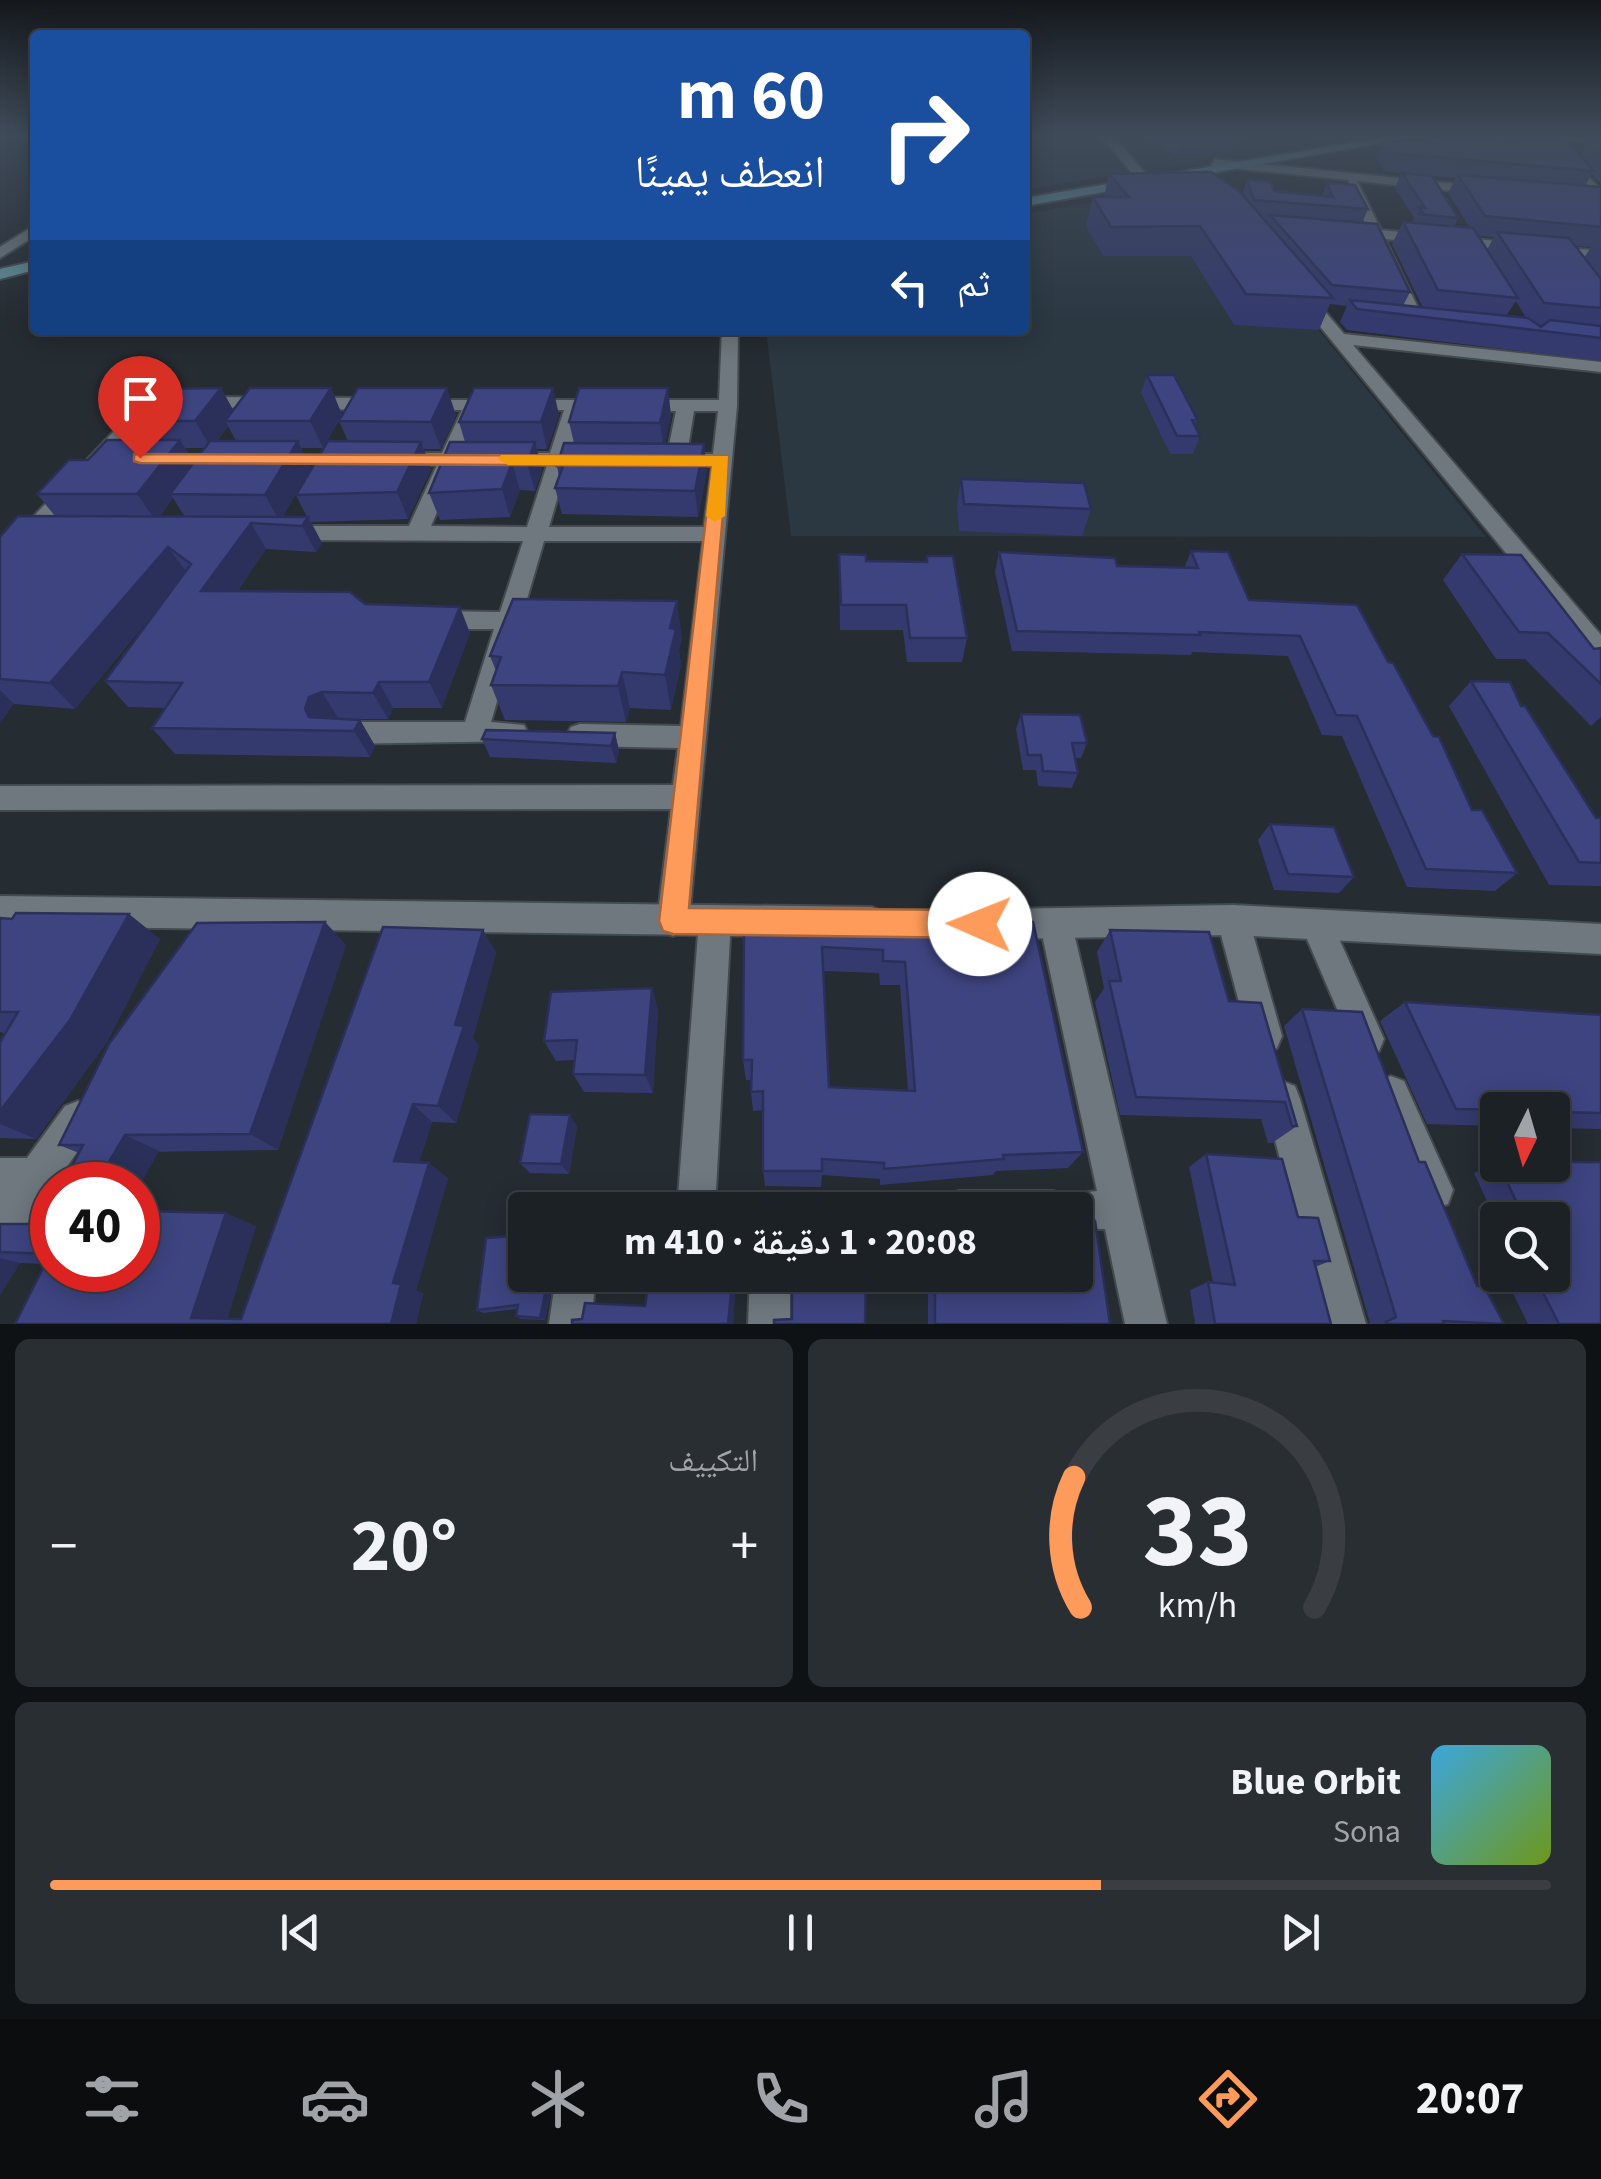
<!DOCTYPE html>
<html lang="ar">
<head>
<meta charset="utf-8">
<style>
	:root { --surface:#1c2126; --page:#292e32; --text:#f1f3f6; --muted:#a0a3a7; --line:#3a3e43; --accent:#ff9b5a }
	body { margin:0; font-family:"Source Sans 3","Noto Naskh Arabic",sans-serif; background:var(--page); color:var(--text); direction:rtl; height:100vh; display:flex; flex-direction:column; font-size:38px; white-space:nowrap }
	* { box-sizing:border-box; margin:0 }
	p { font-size:32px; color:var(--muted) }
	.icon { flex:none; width:55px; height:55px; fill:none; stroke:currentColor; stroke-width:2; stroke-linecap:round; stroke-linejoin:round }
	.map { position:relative; height:1324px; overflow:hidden; direction:ltr }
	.sheet { display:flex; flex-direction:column; gap:15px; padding:15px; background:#0f1215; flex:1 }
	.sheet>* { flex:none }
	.top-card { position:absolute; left:30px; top:30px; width:1000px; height:305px; border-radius:10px; box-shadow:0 5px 25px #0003,0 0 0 2px var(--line); direction:rtl; background:#1a4fa0; color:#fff; overflow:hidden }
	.needle { width:65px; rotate:185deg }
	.controls { position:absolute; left:1480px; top:1092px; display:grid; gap:20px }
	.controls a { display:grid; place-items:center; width:90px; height:90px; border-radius:10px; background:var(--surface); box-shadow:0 5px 25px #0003,0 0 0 2px var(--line); font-size:50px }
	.speed { position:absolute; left:30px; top:1162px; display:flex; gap:20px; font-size:50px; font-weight:700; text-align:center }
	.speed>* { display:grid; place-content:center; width:130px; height:130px; border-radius:50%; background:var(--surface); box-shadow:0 5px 25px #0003,0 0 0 2px var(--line); line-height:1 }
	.speed .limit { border:15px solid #d22; background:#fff; color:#111 }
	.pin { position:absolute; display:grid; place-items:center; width:85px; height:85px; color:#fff; margin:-102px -42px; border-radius:50% 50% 50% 0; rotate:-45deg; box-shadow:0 0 10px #0007 }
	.pin .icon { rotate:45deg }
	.me { position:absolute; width:110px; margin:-55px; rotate:271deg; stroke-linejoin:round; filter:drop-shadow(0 0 8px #0008) }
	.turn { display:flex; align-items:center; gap:35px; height:210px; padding:0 40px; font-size:45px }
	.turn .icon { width:130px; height:130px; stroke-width:2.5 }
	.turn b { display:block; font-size:70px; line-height:85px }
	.then { display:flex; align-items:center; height:95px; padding:0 40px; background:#0003; gap:20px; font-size:38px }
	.big { font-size:75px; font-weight:700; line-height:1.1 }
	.sheet .card { flex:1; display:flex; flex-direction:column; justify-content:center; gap:15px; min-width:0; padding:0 35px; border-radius:15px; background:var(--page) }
	.sheet .dial { align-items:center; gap:0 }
	.dial svg { height:260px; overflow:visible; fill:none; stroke:var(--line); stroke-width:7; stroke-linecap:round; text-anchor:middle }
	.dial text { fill:var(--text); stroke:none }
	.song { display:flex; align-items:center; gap:30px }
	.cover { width:120px; height:120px; border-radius:15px; background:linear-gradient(135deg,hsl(200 70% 55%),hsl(80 70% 35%)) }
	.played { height:10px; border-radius:5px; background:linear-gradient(90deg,var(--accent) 70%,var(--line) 70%) }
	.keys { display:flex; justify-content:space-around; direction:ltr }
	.heat { display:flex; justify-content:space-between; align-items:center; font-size:55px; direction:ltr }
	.sheet .tiles { flex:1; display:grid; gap:15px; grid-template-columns:1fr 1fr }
	.card:last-child { grid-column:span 2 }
	.trip { position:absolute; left:508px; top:1192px; width:585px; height:100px; border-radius:10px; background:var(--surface); box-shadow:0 5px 25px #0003,0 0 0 2px var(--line); font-weight:700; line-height:100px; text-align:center; direction:rtl }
	.tab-bar { display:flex; height:160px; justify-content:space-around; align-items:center; background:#0b0d0f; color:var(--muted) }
	.tab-bar .icon { width:70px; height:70px }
	.tab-bar .active { color:var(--accent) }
	.tab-bar b { font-size:45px; color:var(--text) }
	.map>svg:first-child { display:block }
	.built { fill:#2b3741 }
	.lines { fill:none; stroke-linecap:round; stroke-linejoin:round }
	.minor-casing { stroke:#444a4f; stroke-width:4 }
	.tertiary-casing { stroke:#444a4f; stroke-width:4 }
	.secondary-casing { stroke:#444a4f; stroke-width:4 }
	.minor { fill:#6f787f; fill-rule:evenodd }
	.tertiary { fill:#6f787f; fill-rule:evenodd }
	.secondary { fill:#628f99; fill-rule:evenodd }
	.wall { fill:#353a6e; fill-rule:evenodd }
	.shaded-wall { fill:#2b305a }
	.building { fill:#3e4480; stroke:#2b305a; stroke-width:2.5; fill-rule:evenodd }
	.route { fill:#ff9b5a; stroke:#a6653a; stroke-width:2.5 }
	.slow { fill:#f59e0b }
</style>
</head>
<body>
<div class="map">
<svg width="1601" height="1324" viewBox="0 0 1601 1324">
	<rect width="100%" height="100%" fill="#252c32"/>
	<path class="built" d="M1025,136H1354L1025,190Z
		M1201,184L1486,537L791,536L766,330H1025V214Z"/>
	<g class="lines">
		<g class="minor-casing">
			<path id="minor" d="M1101,136H1114L1144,172V178H1136Z
				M1538,136H1551L1601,190V202Z
				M1215,159L1486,187V193L1481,194L1357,181L1381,230L1601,251V259L1385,239L1424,320L1410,323L1371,238L1345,232L1352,228L1367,229L1348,180L1211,166Z
				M35,225V236L0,258V247Z
				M1295,290H1307L1344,334L1601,362V372L1353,345L1601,635V661L1592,658L1295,296Z
				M722,330H738L737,406L689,921L684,931L673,936L662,931L657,921L671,809L0,810V786L673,785L678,748L580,746L571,743L567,735L571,727L580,724L681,726L703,541H544L523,613L535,621L531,627L518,629L491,722L524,725L528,733L524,741L338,744L329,741L325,733L329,725L338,722H465L494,629H433L421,620L433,611L500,612L523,541L283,540L272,533L283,526H409L437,465H397L387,459L397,453H442L462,410H421L412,404L414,400H719ZM481,410H564L550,453H462ZM583,411H676L667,455L662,460L672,466H712L704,527H549L567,465H592L602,459L592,453H570ZM694,411H718L713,454H687ZM457,465H547L527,527L431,526Z
				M196,397L381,398L390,404L381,410L189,407V399Z
				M152,402L159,404V412L145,421L8,571L0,574V552L131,413Z
				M715,905L726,910L731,920L715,1208L677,1210L699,920L704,910Z
				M1233,905L1244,910L1249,920L1282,1036L1277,1048L1265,1053L1253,1048L1248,1036L1217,920L1222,910Z
				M1056,910L1067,914L1072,925L1167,1324H1125L1105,1229H1075V1210H940L945,1196L959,1191H1054L1064,1195L1097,1191L1040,925L1045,914Z
				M1317,910L1328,914L1384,1039L1379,1051L1367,1056L1355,1051L1301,925L1306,914Z
				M1391,1076L1404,1081L1453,1190L1448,1204L1434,1209L1420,1204L1373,1094L1378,1081Z
				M1282,1081L1295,1086L1300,1099L1366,1324H1324L1264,1099L1269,1086Z
				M78,1101L91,1106L96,1119L91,1132L14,1243L0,1249V1158H27L65,1106Z
				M556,1275H596L591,1324H549Z
				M750,1275H790V1324H748Z"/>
		</g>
		<g class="tertiary-casing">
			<path id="tertiary" d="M0,896L872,907L883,912L888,922L883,932L872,937L0,926Z
				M1233,905L1601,924V954L1233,935L1002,939L991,935L986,924L991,913L1002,909Z"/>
		</g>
		<g class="secondary-casing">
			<path id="secondary" d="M1392,136H1421L1025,206V198Z
				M35,261V270L0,279V269Z"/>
		</g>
		<use href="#minor" class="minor"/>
		<use href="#tertiary" class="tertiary"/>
		<use href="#secondary" class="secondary"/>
	</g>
	<path class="wall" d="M1143,136H1242L1238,150L1178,157Z
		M1493,136H1601V184L1592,174L1585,186L1601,187V361L1347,330L1340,322L1347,306L1330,304L1319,330L1234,325L1191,256H1103L1086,226L1093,197H1104L1109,174L1242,195L1247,180L1274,191L1322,196L1327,183L1368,209L1362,223L1410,292L1403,306L1423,308L1392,244L1403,222L1412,223L1414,218L1395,188L1401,173L1384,171L1376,158L1385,140L1423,142L1426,137L1491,139ZM1565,140L1586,144L1580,156ZM1432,176L1456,178L1448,193L1470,228L1454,227L1458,218ZM1478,236L1494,237L1487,250ZM1574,246L1591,247L1584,258ZM1516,301L1526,318L1506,316Z
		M1147,375L1197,419L1195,426L1200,436L1193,454H1170L1141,393Z
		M221,388L233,411L331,388L342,415L323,448H302L283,517H307L296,495L348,441L339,421L456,415L441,449H424L431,469L408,519L311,522L322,543L316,552L266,549L237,592L365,604L470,633L442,708H393L388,719H337L360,720L375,746L370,757L175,754L152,728L165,708L128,707L105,681L163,602L75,709L14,704L0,722V537L55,516L37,494L88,460L137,440L124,421L126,419L122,414ZM228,426L236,441H217ZM185,448H205L194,462ZM173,498L185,517L160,516Z
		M559,415L547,449H537L542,469L535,491L520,490L510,517L440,520L429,493L465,442L459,422Z
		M671,415L665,444L707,470L698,517L562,514L555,488L559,477L557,466L574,443L569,422Z
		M961,479L1091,509L1082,536L959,531L957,506Z
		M1191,551L1249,600L1388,662L1472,810L1517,873L1495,891L1407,887L1342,736L1322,735L1288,656L1192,652L1191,655L1012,651L995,572L999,552L1117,566L1184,568Z
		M839,554L866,561L926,562L927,556L967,638L962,662H907L903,630H840Z
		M1462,554L1594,649L1601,648V717L1591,726L1525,659H1496L1443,580Z
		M682,638L679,650L681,665L671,710L630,708L626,722L505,720L491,685L496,671L490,656Z
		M1471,681L1521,706L1596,818H1601V886L1549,885L1449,706Z
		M1021,714L1087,743L1081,758H1075L1078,773L1072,788L1038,786L1036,770H1023L1016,729Z
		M615,733L619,751L616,763L490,757L482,739Z
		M1270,824L1354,877L1339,893L1274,890L1258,840Z
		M0,918L160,939L107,1042L36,1139L0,1138V1042L5,1034L0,1032Z
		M325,922L346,945L278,1150L79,1153L59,1145Z
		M1033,922L1083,1152L1068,1168L996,1171L993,1175L880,1185V1179L822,1175L821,1187L765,1186L763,1171V1110L753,1111L751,1092V1080H746L743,1060L744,930ZM823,971L879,973L880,985H900L908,1091L829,1087Z
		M483,930L496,953L473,1038L479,1046L456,1123L432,1122L419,1162L448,1178L416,1291L423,1293L416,1324H15L45,1264L20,1263L0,1295V1224L256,1226L227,1319H241Z
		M1110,930L1229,1001L1261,1003L1297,1126L1272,1143H1268L1261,1119L1120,1115L1095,1002L1104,988L1097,952Z
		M652,988L658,1010L653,1093L584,1092L573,1074L574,1060L556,1061L544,1041Z
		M1405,1002L1601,1015V1129L1552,1128V1110H1498V1126L1427,1124L1380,1021Z
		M1302,1009L1419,1162L1477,1286L1504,1324H1367L1370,1323L1284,1026Z
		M570,1115L577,1127L569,1174L530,1173L520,1163Z
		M1206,1154L1298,1217L1330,1261L1315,1267L1331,1324H1195L1190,1290L1208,1282H1213L1189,1167Z
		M1498,1163V1165H1552L1601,1324H1528L1504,1275H1552V1220H1498V1225L1474,1173Z
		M1052,1202L1085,1204L1086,1220L1095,1221L1110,1324H928V1292L866,1285L865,1324H774V1320L792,1319V1275H1075V1210H1044Z
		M525,1275H555L545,1320L521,1319L516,1316L517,1309L483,1313L477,1310Z
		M650,1275H749L746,1293H735L733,1324H572L582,1319L645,1306Z"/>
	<path class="shaded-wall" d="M1242,136L1238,150L1178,157L1184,137Z
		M221,388L236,415L225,421L228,426L211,448L195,421Z
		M331,388L342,415L323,448L310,421Z
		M447,388L456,415L441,449L431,422Z
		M553,388L559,415L547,449L541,422Z
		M668,388L671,415L664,450L660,423Z
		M180,440L197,467L170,494L173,498L156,521L137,494Z
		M298,441L311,468L280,522L265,495Z
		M421,442L431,469L408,519L397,492Z
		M535,442L542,469L535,491L527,464Z
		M704,444L707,470L698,517L695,491Z
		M512,463L520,490L510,517L502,489Z
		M308,517L322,543L316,552L302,526Z
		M251,523L266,549L219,618L201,591Z
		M168,547L187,573L75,709L50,683Z
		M677,601L682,638L679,650L681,665L671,710L665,675L670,628Z
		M460,607L470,633L442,708L429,682Z
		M622,672L630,708L626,722L618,686Z
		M379,682L393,708L388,719L373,693Z
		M0,690L14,704L0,722Z
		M322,692L338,718L318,731L305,709L309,697Z
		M360,720L375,746L370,757L354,731Z
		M615,733L619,751L616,763L611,746Z
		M129,914L160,939L107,1042L36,1139L0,1124V1111Z
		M325,922L346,945L278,1150L250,1134Z
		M483,930L496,953L473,1038L479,1046L456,1123L438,1106L455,1025Z
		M652,988L658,1010L653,1093L645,1075Z
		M413,1104L432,1122L415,1176L394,1161Z
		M570,1115L577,1127L569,1174L561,1164Z
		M125,1135L159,1151L138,1189V1185H95Z
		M429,1163L448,1178L416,1291L423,1293L416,1324H391L393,1283Z
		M226,1213L256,1226L226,1324L191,1318Z
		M0,1258L20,1263L0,1295Z
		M549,1275H555L545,1320L540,1318Z
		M744,1275H749L746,1293L743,1284Z
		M732,1284L735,1293L733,1324H728Z"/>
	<path class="building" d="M1511,136L1563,138L1594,171L1392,153L1385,140L1432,143L1426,137L1521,141Z
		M1588,141L1601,142V154Z
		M1211,172L1239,191L1333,298L1246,294L1200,226L1111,227L1093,197H1129L1109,174Z
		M1402,173L1432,176L1458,218L1418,214H1424L1419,207L1425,208Z
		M1458,175L1601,187V227L1485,216Z
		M1247,180L1271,182L1274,191L1333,197L1327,183L1355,185L1368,209L1254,200Z
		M1270,215L1377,224L1410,292L1332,285Z
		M1403,222L1473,228L1518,298L1438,290Z
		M1497,232L1569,238L1601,279V308L1544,303Z
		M1350,300L1528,318L1541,327L1550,320L1601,326V338L1357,309Z
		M1147,375H1174L1197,419L1192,420L1200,436H1177Z
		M221,388L195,421H124L130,414H122L150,389Z
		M250,388H331L310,421H225Z
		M358,388H447L431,422L339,421Z
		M474,388H553L541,422H459Z
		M579,388H668L660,423L569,422Z
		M107,440H180L137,494H37L69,460H88Z
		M210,441H298L265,495L170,494Z
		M328,441L421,442L397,492L296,495Z
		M450,442H535L527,464L512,463L502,489L429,493Z
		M564,443L704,444L695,491L555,488L563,466H557Z
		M961,479L1084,483L1091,509L964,504Z
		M18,516L308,517L302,526L251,523L201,591L350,592L365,604L460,607L429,682H379L373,693L322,692L309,697L305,709L309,717L360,720L354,731L152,728L182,683L105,681L191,564L168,547L50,683L0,679V537Z
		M1191,551L1228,552L1249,600L1357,605L1388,662L1393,663L1433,736L1439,737L1472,810H1482L1517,873L1426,869L1357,716L1336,715L1300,636L1199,632L1200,635L1017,631L999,552L1115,558L1117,566L1198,568Z
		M839,554L866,555V561L927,562V556H953L967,638H910L906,605H841Z
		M1462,554L1521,555L1594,649L1601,648V684L1548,633L1519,632Z
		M513,599L677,601L670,628L676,629L665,675L622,672L618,686L491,685L501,657L490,656Z
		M1471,681L1510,682L1521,706H1525L1596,818H1601V863L1579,862Z
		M1021,714L1080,715L1087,743H1072L1078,773L1043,771L1041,755H1028Z
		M486,730L615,733L611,746L482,739Z
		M1270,824L1334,827L1354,877L1288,874Z
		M16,913L129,914L70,1020L0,1111V1042L18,1012H0V918L12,919Z
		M838,919L1033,922L1083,1152L1003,1155L1004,1159L884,1169V1163L822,1159V1171H763V1091L751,1092L752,1060H743L744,930L837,927ZM822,947L883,950V961L905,962L915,1091L829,1087Z
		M325,922L250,1134L125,1135L95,1185H62L83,1145H59L109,1044L197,923Z
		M383,927L483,930L455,1025L464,1026L438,1106L413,1104L394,1161L429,1163L393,1283L401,1284L391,1324H15L50,1254L0,1252V1224H41L52,1202V1270H138V1211L226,1213L191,1318L241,1319Z
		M1110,930L1209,932L1229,1001L1261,1003L1297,1126H1292L1285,1102L1136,1097L1109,981H1121Z
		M652,988L645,1075L573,1074L577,1040L544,1041L551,992Z
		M1405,1002L1601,1015V1113L1552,1112V1110L1456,1109Z
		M1302,1009L1362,1012L1419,1162H1425L1477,1286H1484L1504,1324L1443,1321L1444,1324H1386V1322L1396,1317Z
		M530,1114L570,1115L561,1164L520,1163Z
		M1206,1154L1282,1159L1298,1217L1318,1218L1330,1261H1314L1331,1324H1215L1208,1282L1235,1285Z
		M1552,1162H1601V1324H1559L1534,1275H1552V1220H1525L1499,1165H1552Z
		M597,1201L763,1209V1201H824V1205L882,1209L883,1201H951L990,1206V1210H595Z
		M1052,1202L1085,1204L1086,1220L1095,1221L1110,1324H935V1283L866,1275H1075V1210H1053Z
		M525,1235V1275H549L540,1318L516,1316L518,1305L477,1310L486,1238Z
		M650,1275H744L743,1284H732L728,1324H572V1320L582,1319L585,1303L645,1306Z
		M792,1275H866L865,1324H774V1320L792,1319Z"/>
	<linearGradient id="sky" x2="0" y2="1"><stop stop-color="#14181c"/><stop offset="0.42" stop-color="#404b5a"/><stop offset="1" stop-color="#404b5a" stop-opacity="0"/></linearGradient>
	<rect width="1601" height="322" fill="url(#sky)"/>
	<path class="route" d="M134,454L728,456L689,908L980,910L991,914L995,924L991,934L980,938L673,934L663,931L659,921L712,466L140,463L134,461Z"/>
	<path class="slow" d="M501,455L728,456L725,516L715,522L706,516L712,466L508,465L498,459Z"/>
</svg>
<div class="controls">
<a><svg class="needle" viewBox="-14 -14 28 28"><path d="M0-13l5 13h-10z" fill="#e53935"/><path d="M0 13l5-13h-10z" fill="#a0a3a7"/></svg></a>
<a><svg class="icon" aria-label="search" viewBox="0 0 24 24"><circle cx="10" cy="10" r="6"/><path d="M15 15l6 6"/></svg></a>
</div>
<div class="speed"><div class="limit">40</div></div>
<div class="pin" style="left:140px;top:458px;background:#d93025"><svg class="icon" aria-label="arrive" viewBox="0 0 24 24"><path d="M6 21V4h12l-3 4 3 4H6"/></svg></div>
<svg class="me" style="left:980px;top:924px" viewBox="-20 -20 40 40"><circle r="19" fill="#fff"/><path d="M0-13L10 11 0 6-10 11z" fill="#ff9b5a"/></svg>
<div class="trip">20:08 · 1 دقيقة · 410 m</div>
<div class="top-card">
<div class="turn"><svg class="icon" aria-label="right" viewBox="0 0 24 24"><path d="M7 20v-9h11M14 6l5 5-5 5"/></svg><div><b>60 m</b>انعطف يمينًا</div></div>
<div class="then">ثم<svg class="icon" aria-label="left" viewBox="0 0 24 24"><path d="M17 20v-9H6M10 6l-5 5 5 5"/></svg></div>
</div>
</div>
<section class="sheet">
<div class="tiles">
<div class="card dial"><svg viewBox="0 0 100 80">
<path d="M14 69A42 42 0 1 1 86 69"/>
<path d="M14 69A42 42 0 0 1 12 29" stroke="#ff9b5a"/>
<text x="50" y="56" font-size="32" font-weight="700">33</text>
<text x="50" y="72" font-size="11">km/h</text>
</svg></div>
<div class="card"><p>التكييف</p>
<div class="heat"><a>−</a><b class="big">20°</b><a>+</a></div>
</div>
<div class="card">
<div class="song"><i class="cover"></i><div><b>Blue Orbit</b><p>Sona</p></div></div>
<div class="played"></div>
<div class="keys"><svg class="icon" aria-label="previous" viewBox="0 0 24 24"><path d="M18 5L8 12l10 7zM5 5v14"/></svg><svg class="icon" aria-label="pause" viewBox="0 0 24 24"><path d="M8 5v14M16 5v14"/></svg><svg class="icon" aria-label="next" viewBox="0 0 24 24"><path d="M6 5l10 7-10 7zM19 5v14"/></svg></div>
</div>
</div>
</section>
<nav class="tab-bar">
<b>20:07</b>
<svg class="icon active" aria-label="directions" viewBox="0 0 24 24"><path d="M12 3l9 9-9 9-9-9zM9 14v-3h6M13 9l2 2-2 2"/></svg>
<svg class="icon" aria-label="music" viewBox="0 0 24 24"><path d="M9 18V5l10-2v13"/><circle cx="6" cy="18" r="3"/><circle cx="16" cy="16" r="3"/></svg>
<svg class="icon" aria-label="phone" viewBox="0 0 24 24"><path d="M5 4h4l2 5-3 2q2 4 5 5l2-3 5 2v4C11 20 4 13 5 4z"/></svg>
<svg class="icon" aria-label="climate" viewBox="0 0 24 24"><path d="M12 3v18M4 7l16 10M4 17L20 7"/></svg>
<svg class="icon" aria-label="car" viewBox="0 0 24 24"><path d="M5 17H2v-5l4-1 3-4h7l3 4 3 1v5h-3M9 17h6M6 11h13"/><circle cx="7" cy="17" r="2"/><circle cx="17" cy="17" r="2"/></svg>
<svg class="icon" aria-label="filters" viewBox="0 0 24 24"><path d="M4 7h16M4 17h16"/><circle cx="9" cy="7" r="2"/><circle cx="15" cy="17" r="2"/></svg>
</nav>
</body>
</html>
